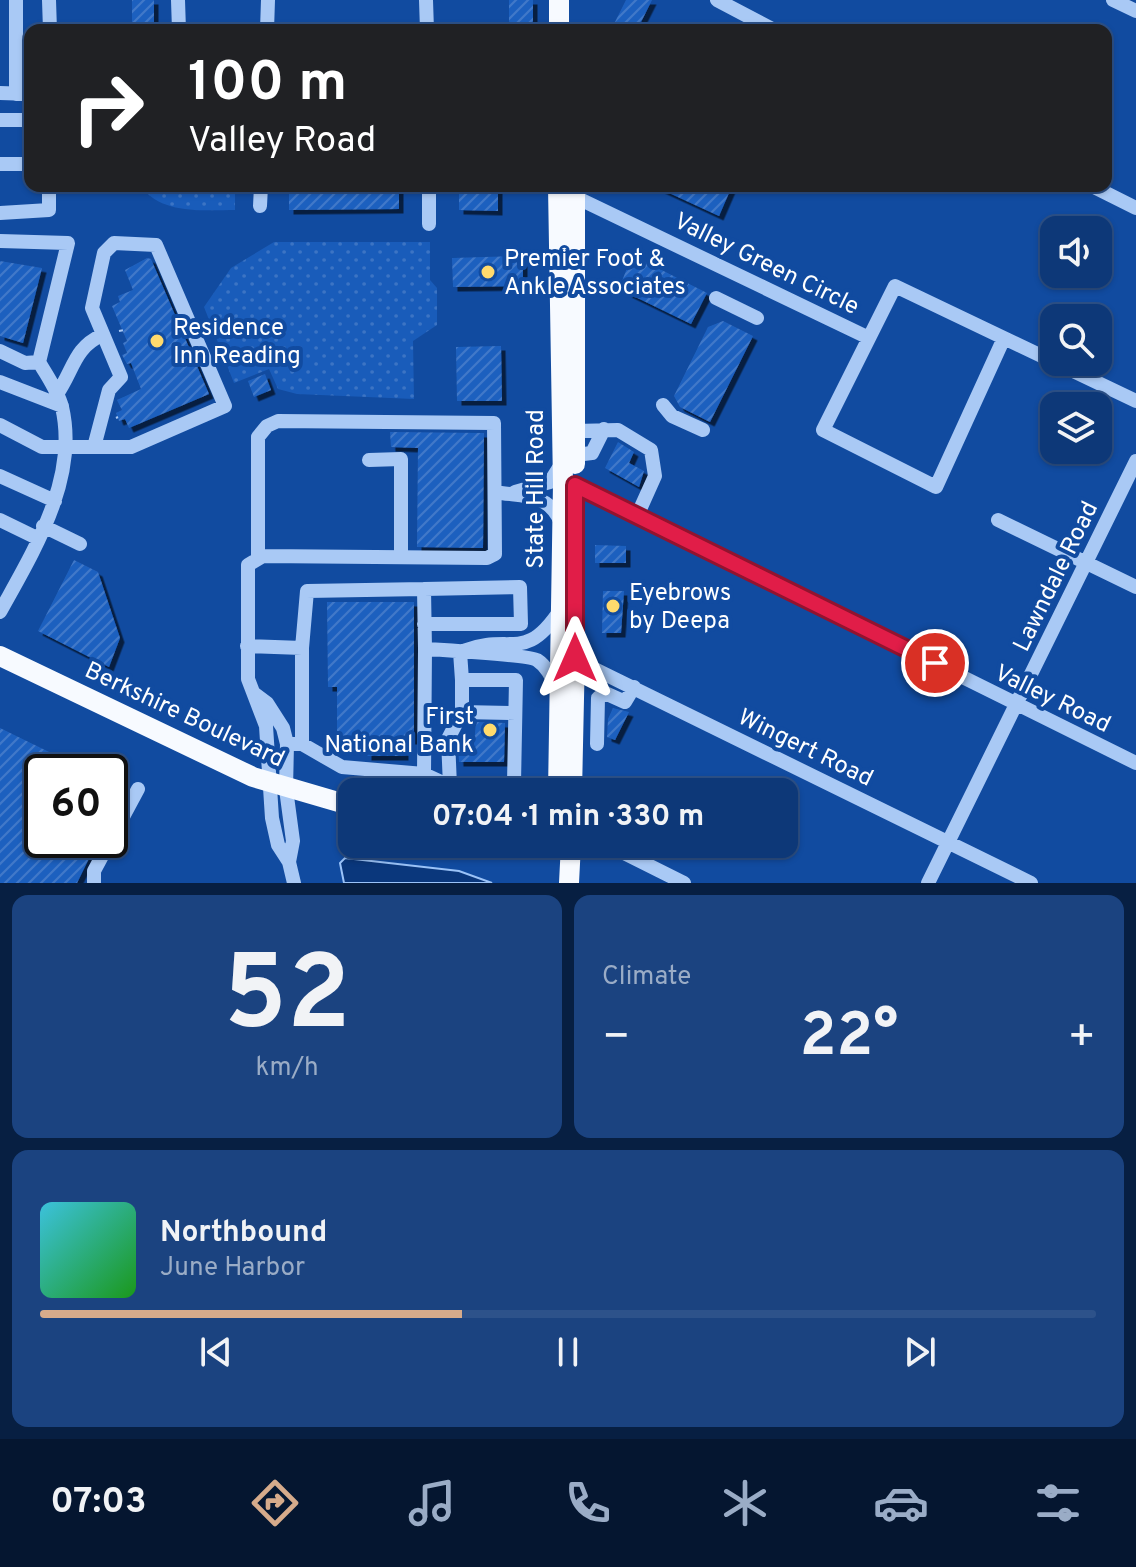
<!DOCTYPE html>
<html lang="en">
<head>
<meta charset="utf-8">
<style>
	:root { --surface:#0d3878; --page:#1b4380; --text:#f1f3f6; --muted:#9aacc6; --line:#2d528a; --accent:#d6ab8b }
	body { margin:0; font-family:Overpass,sans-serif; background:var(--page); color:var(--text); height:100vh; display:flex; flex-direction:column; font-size:30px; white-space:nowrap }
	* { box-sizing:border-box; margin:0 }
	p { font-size:26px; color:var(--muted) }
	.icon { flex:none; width:44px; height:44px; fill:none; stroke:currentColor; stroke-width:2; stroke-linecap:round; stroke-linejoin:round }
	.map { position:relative; height:883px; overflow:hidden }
	.sheet { display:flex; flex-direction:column; gap:12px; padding:12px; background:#071f42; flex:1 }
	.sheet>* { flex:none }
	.top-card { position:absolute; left:24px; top:24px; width:1088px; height:168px; border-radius:16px; box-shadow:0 2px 6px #0004,0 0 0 2px var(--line); background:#202124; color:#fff; overflow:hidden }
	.buttons { position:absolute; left:1040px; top:216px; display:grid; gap:16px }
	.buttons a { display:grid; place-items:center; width:72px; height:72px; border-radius:16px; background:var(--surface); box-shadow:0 2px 6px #0004,0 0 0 2px var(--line); font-size:40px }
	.speed { position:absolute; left:24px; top:754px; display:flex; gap:16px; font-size:40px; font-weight:700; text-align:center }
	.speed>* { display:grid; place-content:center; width:104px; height:104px; border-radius:50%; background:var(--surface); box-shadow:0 2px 6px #0004,0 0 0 2px var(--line); line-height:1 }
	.speed .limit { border:4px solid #111; border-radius:12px; background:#fff; color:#111 }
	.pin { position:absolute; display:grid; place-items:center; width:68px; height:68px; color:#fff; margin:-34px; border:4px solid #fff; border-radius:50%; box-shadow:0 2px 8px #0007 }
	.me { position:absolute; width:88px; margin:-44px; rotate:0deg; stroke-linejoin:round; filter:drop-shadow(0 0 6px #0008) }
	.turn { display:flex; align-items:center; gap:28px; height:168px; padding:0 32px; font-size:36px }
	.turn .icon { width:104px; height:104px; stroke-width:2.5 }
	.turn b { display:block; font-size:56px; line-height:68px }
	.big { font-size:60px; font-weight:700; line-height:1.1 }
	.sheet .card { flex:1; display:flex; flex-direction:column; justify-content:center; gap:12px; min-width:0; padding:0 28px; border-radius:16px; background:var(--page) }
	.sheet .dial { align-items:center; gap:0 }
	.dial b { font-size:104px; line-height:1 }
	.song { display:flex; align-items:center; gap:24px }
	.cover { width:96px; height:96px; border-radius:12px; background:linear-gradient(135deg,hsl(190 70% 55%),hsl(120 70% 35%)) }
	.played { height:8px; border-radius:4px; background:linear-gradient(90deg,var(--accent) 40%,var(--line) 40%) }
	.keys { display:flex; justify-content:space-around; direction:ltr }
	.heat { display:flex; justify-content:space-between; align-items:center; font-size:44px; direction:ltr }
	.sheet .tiles { flex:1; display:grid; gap:12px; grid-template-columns:1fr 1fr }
	.card:last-child { grid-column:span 2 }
	.trip { position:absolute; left:338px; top:778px; width:460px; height:80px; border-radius:16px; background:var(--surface); box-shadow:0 2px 6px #0004,0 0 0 2px var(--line); font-weight:700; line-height:80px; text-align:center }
	.tabs { display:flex; height:128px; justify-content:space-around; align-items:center; background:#051630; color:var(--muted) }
	.tabs .icon { width:56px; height:56px }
	.tabs .selected { color:var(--accent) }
	.tabs b { font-size:36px; color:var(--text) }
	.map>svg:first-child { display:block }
	.grass { fill:url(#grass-dots) }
	.water { fill:#0a377c; stroke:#9bc3f8; stroke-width:2 }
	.building { fill:url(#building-hatch); filter:url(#shadow) }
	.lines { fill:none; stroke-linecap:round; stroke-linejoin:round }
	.path { stroke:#a9c9f5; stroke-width:2; stroke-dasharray:4 6; stroke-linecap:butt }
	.minor { stroke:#a9c9f5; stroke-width:14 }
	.major { stroke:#f7faff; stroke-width:20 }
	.route-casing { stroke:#92132f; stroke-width:20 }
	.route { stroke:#e11d48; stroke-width:14 }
	.poi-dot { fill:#ffda6d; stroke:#114ba0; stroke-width:3 }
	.labels { text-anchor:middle; stroke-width:8; stroke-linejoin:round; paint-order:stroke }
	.poi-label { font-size:24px; fill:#fff; stroke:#114ba0; text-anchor:start }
	.street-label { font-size:24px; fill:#fff; stroke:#114ba0 }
</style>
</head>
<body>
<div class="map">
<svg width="1136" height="883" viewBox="0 0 1136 883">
	<defs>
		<pattern id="grass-dots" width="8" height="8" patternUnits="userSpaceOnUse" patternTransform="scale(2)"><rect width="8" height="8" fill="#195cba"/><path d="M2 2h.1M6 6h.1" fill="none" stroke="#3c74c4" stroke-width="1.8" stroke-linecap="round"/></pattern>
		<pattern id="building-hatch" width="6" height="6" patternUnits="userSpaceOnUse" patternTransform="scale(2)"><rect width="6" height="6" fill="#1f61bf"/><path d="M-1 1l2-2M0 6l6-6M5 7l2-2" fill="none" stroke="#4179c9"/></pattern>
		<filter id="shadow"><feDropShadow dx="4.5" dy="4.5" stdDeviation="0" flood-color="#0009"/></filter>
	</defs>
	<rect width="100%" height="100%" fill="#114ba0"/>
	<path class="grass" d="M141,186L235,188V210C204,210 161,215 141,186Z
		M274,242H430V280L437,288V325L413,341L414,399L297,394L278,389L269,369L234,383L204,307L231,268Z"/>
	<path class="water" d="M345,858L459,871L492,883H344L340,863Z"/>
	<path class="building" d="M132,0H154V30H132Z
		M509,0H533V30H509Z
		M626,0H652L637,30L615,22Z
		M289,186H399V209L289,210Z
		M654,186H732L719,216Z
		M459,189H498V211L459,210Z
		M632,255L707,293L691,324L619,289Z
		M523,256V286L453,287L452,258Z
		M147,258L151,259L209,394L129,428L125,419L119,421L116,413L122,410L117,400L141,389L131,363L127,364L122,355L127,353L123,343L127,341L112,306L120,302L118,296L133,290L125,270Z
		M0,261L42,268L23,343L0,336Z
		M723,321L753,336L710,422L680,407L674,396L708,327Z
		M501,346L502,401H457L456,347Z
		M265,374L271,390L254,397L248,381Z
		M390,432L484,433L483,548L417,547L418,448L391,447Z
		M618,442L634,452L629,463L644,471L639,487L605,468Z
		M595,545L626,546V563H595Z
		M74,560L98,572L120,638L109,667L38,631Z
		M603,591H624L621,633H602Z
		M327,602H414V740H404V756H367V739H337V687H328Z
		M613,708L629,712L615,740L607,737L608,719Z
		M476,722L505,723L504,762H459L458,744H474Z
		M0,728L90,772H42V840H98L77,883H0Z
		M110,782L123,788L110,815Z"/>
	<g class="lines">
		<path class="path" d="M119,331L124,330
			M116,418L118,417"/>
		<path class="minor" d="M16,0V94
			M49,0L50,30
			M178,0L179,30
			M426,0L427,30
			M717,0L774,30
			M1113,0L1136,11
			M267,30L268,0
			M0,93L30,94
			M0,120H30
			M0,164H30
			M429,186V224
			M1092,186L1136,208
			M567,193L869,338
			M260,206L261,186
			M0,213L49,210V186
			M0,241L68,243L39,362C47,376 58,391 62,407C79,479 33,552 0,612
			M716,298L757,318
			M1004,338L936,487L823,430L895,286L1136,401
			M0,351L25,363L39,362
			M0,382L62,406
			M57,394C74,369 74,348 102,335
			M663,405L672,416L703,430
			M0,425L42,447H131L225,406L156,245L114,243L104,253L92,308L121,377L109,390L94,447
			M575,431L618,430L651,450L655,476L637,516
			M575,455L592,453L604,429
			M369,460L401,459V557
			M0,476L55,501
			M563,484L575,485L1136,763
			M495,492C522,497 549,492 561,523
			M515,492L550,482L562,463
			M0,520L37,538
			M998,520L1136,587
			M43,526L80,544
			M258,557V437L267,426L278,421L494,423L495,554L487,558L263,556L248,565V679L266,726L272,818L278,845L289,862
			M424,589L520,587L521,624H424
			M247,646L302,648L307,591L424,589L425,649C442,650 529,655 537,660C548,667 553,681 558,691
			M302,648V744
			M463,651C511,632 524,665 561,609
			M568,656L1031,883
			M255,694L267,703L283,728L287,744L286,789L293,841L289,862L294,883
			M462,712L515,713
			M287,744H302L342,767L424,774L450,786L514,783L516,680H462L460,652
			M597,744L598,698L605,693L625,702L634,687
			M450,786L448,739L462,712V680
			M421,792L424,774L425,649
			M606,844L684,883
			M94,883V871L138,789
			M928,883L1136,461"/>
		<path class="major" d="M559,30V0
			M558,186L563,484L558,792
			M575,186V464
			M0,656L253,777L352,806
			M572,792L575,652
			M569,883L571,844"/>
	</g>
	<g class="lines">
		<g class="route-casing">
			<path id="route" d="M575,658V485L935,663"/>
		</g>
		<use href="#route" class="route"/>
	</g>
	<g class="poi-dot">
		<circle cx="488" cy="272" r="8"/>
		<circle cx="157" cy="341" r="8"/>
		<circle cx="613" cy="606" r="8"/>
		<circle cx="490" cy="730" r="8"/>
	</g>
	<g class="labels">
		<g class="poi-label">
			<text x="504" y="266">Premier Foot &amp;<tspan x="504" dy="28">Ankle Associates</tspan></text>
			<text x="173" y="335">Residence<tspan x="173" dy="28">Inn Reading</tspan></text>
			<text x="629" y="600">Eyebrows<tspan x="629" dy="28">by Deepa</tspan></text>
			<text x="474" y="724" text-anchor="end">First<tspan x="474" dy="28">National Bank</tspan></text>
		</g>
		<g class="street-label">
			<text transform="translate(767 263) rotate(26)" y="8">Valley Green Circle</text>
			<text transform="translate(535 489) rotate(-90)" y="8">State Hill Road</text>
			<text transform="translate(1055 576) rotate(-64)" y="8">Lawndale Road</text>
			<text transform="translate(1053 698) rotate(26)" y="8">Valley Road</text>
			<text transform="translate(185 714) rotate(25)" y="8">Berkshire Boulevard</text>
			<text transform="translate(806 747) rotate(26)" y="8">Wingert Road</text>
		</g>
	</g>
</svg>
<div class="buttons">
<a><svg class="icon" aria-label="sound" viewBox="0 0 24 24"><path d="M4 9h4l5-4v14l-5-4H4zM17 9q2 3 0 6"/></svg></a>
<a><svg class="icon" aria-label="search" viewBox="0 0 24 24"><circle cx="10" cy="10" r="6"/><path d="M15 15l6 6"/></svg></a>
<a><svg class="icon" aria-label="layers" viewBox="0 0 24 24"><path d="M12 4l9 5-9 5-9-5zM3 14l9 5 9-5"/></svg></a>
</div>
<div class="speed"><div class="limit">60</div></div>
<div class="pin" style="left:935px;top:663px;background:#d93025"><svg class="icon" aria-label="arrive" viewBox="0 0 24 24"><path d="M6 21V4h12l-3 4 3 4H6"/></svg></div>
<svg class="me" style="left:575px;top:658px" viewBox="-20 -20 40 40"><path d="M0-17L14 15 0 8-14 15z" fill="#e11d48" stroke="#fff" stroke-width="4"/></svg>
<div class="trip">07:04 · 1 min · 330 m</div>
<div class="top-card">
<div class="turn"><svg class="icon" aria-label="right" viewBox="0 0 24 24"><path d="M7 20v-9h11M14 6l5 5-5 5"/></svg><div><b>100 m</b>Valley Road</div></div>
</div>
</div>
<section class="sheet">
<div class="tiles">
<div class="card dial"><b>52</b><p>km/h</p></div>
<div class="card"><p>Climate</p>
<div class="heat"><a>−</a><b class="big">22°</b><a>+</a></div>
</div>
<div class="card">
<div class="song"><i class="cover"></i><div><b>Northbound</b><p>June Harbor</p></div></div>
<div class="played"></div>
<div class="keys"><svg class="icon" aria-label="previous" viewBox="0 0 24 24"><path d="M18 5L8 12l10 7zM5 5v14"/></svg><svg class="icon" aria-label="pause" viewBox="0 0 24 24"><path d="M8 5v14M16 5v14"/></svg><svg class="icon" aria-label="next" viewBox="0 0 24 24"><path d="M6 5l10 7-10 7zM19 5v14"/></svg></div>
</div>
</div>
</section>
<nav class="tabs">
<b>07:03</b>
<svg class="icon selected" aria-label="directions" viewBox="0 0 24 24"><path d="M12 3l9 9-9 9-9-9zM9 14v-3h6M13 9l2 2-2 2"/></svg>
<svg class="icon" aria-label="music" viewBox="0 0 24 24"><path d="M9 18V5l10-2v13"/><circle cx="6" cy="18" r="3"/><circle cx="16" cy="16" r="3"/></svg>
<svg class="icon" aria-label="phone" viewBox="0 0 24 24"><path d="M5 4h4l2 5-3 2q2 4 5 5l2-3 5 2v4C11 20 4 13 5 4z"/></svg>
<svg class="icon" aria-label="climate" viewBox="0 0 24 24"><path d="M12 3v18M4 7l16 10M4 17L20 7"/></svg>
<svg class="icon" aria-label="car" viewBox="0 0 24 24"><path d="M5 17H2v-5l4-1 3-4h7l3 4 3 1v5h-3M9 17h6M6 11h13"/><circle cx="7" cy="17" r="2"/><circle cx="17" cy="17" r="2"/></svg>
<svg class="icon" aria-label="filters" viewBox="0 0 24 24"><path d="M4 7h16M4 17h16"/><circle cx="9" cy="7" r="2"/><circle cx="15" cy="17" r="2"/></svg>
</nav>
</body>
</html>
